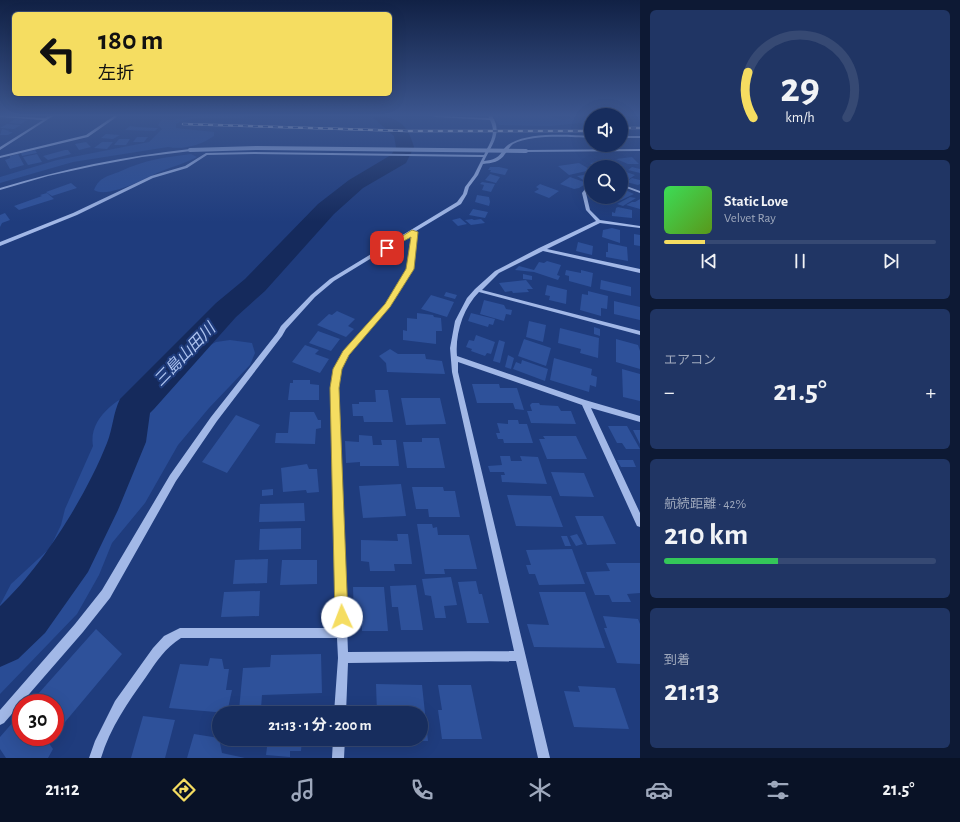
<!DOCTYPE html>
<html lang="ja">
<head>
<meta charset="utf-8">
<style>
	:root { --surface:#172d5e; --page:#203564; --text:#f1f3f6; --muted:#9ea8bc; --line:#364973; --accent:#f5dd61 }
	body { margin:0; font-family:"Alegreya Sans","Noto Sans JP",sans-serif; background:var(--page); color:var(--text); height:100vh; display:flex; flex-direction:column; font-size:15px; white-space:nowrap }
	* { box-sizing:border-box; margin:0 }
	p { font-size:13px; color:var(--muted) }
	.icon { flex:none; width:22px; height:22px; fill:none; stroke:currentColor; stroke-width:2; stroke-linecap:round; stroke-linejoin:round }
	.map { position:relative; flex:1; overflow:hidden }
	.details { display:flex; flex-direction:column; gap:10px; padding:10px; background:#0d1934; width:320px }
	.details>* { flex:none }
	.guide { position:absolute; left:12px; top:12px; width:380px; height:84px; border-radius:6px; box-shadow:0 4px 16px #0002,0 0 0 1px var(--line); background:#f5dd61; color:#111; overflow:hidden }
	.buttons { position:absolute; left:584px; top:108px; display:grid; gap:8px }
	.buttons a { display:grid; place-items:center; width:44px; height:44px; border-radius:50%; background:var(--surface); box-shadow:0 4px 16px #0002,0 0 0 1px var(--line); font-size:20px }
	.speed { position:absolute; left:12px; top:694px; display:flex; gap:8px; font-size:20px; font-weight:700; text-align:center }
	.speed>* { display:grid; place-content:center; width:52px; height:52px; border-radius:50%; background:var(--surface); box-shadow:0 4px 16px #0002,0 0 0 1px var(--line); line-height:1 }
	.speed .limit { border:6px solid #d22; background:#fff; color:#111 }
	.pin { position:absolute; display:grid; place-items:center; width:34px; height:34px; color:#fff; margin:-17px; border-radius:8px; box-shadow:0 2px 6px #0006 }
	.me { position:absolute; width:44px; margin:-22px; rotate:358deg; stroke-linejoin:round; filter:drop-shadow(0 0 3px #0008) }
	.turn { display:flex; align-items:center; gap:14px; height:84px; padding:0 20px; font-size:18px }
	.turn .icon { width:52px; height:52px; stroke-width:2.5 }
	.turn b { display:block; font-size:28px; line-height:34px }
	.big { font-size:30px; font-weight:700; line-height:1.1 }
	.details .widget { flex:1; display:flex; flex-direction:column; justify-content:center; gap:6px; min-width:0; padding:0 14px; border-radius:6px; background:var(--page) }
	.details .dial { align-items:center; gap:0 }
	.dial svg { height:104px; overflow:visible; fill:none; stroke:var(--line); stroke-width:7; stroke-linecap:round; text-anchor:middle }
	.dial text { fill:var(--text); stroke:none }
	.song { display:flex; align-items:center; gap:12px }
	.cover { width:48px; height:48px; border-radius:6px; background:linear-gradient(135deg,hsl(130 70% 55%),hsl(90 70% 35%)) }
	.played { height:4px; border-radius:2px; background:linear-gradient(90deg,var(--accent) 15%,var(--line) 15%) }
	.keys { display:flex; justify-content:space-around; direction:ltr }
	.heat { display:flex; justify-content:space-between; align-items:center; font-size:22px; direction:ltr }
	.charge { height:6px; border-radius:3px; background:linear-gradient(90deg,#34c759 42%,var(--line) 0) }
	.trip { position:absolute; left:212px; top:706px; width:216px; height:40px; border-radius:20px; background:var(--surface); box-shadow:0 4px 16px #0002,0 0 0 1px var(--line); font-weight:700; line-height:40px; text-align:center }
	.dock { display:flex; height:64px; justify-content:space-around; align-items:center; background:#091226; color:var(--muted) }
	.dock .icon { width:28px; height:28px }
	.dock .current { color:var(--accent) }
	.dock b { font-size:18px; color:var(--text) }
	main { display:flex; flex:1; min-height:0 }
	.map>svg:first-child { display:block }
	.green { fill:#294c95 }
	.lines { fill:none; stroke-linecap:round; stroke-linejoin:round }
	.river { fill:#152a5c; fill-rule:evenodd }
	.building { fill:#2e519a }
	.minor { fill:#a2b8e7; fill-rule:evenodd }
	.rail-casing { stroke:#fff; stroke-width:2.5 }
	.rail { stroke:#1f3c7d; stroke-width:1.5; stroke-dasharray:5; stroke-linecap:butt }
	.minor-bridge { stroke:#a2b8e7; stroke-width:4 }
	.route { fill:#f5dd61; stroke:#9f903f }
	.labels { text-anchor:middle; stroke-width:4; stroke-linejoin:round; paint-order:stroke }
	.water-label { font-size:16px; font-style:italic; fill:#adc3ef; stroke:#1f3c7d }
</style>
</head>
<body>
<main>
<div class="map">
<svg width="640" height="758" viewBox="0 0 640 758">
	<rect width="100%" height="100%" fill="#1f3c7d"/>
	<path class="green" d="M198,116H249C227,123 198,112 176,124V128L214,132V136C201,145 184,150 168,147L73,162L0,183V177L57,160L149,142L162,129L158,125L162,119L170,120Z
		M493,116H549L563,120L571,118L568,116H583L591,122L550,126L499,125Z
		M191,154L197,157C186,163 174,166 162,171C147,177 109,199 94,190C99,177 109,176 121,171C144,160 166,157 191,154Z
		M230,340L252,343L255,353L250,365L209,408L178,445L145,503L112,543L99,575L77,614L0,694V605L11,584L50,548L61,525L65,509L93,446C88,418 119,396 143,389C152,386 168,385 175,379C181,373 182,367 184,359L216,342Z"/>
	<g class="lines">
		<path class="river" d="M371,116C396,116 407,122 414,147L406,163L363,188L334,214L265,291L236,317L154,409L150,413L146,442L118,510L88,572L45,633L18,659L0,667V606C42,567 86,496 107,443C113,428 113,413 120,399L216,303L245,279L318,204L349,180L391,155L396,147L394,136Z"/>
	</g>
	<path class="building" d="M15,119L27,120L21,124L9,123Z
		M7,124L21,125L14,129L0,128Z
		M130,126L137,127L158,128L155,131L125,130Z
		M2,129L10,131L8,132H13L8,135H0Z
		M106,134L120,135L113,139L101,138Z
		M137,137H148L144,142H133Z
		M119,139H130L126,145H114Z
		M86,142L91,147L79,150L75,144Z
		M102,142H113L107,149L94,148Z
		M35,150L37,153L22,156L21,153Z
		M65,150H68L71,154L48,160L43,156Z
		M18,154L24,165L10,169L5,160L10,158V156Z
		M37,154L42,162L28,165L23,157Z
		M632,157L639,164H628L616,159Z
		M604,161L614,167H597L590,163Z
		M579,163L591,170L569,175L558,166Z
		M490,167H499L508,169L505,175L490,172L491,170H488Z
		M632,167L640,169V173L628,170Z
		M621,172H626L635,175L625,182L621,180Z
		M490,174L500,177L496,183L485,180Z
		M591,174V182L588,183L577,176Z
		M570,177L587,183L579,188L574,189L560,184Z
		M632,178L640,180V184L638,185L626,182Z
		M482,182L495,184L491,192L482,190L484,185L480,184Z
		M71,183L77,188L52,196L46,192Z
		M540,184L559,191L549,198L534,192L539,189L536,187Z
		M621,188L634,194L615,203L601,197H621Z
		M47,193L54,199L19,210L14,206L42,196L40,195Z
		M477,195L489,197L490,202L489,206L475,202Z
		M630,197L636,198L623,206L617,204Z
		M640,199V209L626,205L632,202H635Z
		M618,207L632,210V218L612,216V212L615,213L616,208Z
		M473,209L488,212L485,218L469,215Z
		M5,213L10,220L2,223L0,227V215Z
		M460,218L467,224L458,226L452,220Z
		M472,219L474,220L481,219L485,223L471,225L465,220Z
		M612,228L620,230V243L602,237L603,230Z
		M634,234L640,235V246L634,245Z
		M578,242L593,246L592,255L576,251Z
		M608,243L627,247L628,261L606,257V252H608Z
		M547,261L561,265L557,275L560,276L558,280L534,272L515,270L519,266L534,270L539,262L544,263Z
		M566,270L581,273V270L593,273L591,287L569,281V276L565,275Z
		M523,274L532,276V280L523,279Z
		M526,280L533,289H527L529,292L513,293L512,291L505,292L499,283Z
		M601,280L631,287V296L600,289Z
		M547,285L567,290L566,304L549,300L550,296L545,295Z
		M588,291L608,296L607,309L601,308V316L580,310L582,294L588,295Z
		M446,292L457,295L455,299L444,296Z
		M431,295L454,302L447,317L421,309Z
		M484,300L504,305L506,309L512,310L511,315L506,314L504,321L480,314Z
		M614,301L640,307V320L614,314Z
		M337,311L355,319L348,326L354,329L346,337L317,325L329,314L332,315Z
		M417,313L433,315L434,317L441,318L442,331H436V344L403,340V330L407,331V318L417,319Z
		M471,313L495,319L493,325L489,324L488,327L468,321Z
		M529,321L546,325L543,342L526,337Z
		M594,327L600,329V336L594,334Z
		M560,328L599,338L598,358L580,353L581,349L558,343Z
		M318,331L340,339L331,351L309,343Z
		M476,335L495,342L491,354L487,353L485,356L471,351L472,349L466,347L469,340L474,341Z
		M524,339L551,348L546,366L518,356Z
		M616,339L638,345L640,351V369L616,362Z
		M499,340L505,342L500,363L493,361Z
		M305,345L319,350L315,354L329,359L320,373L292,362Z
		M390,349L398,354H425L426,359L442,361L445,374L387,372L386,363L379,356Z
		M508,355L514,358L511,369L505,367Z
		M554,358L592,369L591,375L597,377L596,387L590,385L589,392L550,380Z
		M522,360L548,369L545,381L513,369L516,362L521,364Z
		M622,369L640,374V401L623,397Z
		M293,380H310V384L319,385V400H288L290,383H293Z
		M472,384H499L500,388H517L524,410L515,409L513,403H477Z
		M375,390H388L393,422H364L363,416H353L352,404H359V402H376Z
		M401,398H440L446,424L406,425Z
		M532,403H539L540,405L558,406L561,411H571L576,424L531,423L527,411H532L530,405Z
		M290,412H314L318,420H321V428L316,429L315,444L275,443L276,433H288Z
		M236,415L260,425L227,473L202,462Z
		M508,420H518L519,424H527L533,443H504L503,439H498L496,433H500L497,423L508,424Z
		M608,426H627L640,449H626L622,443H617Z
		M633,430H640V444Z
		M359,435L372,436L373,445H382L381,440H396L399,466H360V462L346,463L345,441L359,442Z
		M543,436H576L587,459H547L539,439H545Z
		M422,438H439L445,468H407L403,442H422Z
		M500,456H510L511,461H522L520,456L538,457L547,484L502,482L501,475H505L504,472H490L488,466L502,465Z
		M617,460H633L636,467H621Z
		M307,464L309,469H317L319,492L307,493L306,490L283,492L281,468Z
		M551,472L584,473L594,497L560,496Z
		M401,484L406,516L363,518L359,486Z
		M412,487H443L444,491H455L460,517H429L428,509H416Z
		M273,489V495L262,496V490Z
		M507,495L551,496L563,527L516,526Z
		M304,503L305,521L259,522L260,504Z
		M575,516H603L616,544L587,545Z
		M417,524H432L433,528L437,527L438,535H469L477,569H444L445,574H425Z
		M301,528V549L259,550L260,529Z
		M397,534H408L412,564H394L395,571H370L369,562L361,561V540L398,541Z
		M577,534L583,544L576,546L570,536Z
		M561,536H567L571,546H565Z
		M572,549L585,584L539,585L535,574H529L526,565H531L526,550Z
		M268,559L267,583L233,584L235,560Z
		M282,560H317V584L280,585Z
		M606,563H640V593L627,594L631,602H612L609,595H595L586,572L610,571Z
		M451,577L457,605L444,606L446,618H435L431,596L425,595L422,579Z
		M476,581L479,594H482L489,623H467L458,582Z
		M416,585L423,630H401L398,607H392L390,586Z
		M353,587H384L388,631H362V618H354Z
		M260,591L259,616L221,617L224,592Z
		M539,592H585L605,648L534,647L527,624L549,625Z
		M603,616L638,619L640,624V664L617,663L604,628H607Z
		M96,629L122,654L55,734V703H30Z
		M321,654L322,693L262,695L261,709L239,710L243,668L270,667L271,655Z
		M210,658L222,659L224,669H229L226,690H232L227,713L169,708L180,664L208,666Z
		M376,684L422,685L428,741L396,740L421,739V713H377Z
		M438,685H471L482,739H442L438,710H442Z
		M578,686L615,688L629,729L574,727L564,691L580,692Z
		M21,713V737H52L48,742L53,749L48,758H6L0,749V737Z
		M143,716L175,720L165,758H131Z
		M194,734L219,738L222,753L245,758H187Z
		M248,739H260V744L247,745Z
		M268,739H302L301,751H290V757L266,755Z
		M366,739H394V740L366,744Z"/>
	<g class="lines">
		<path class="minor" d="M0,116L45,118L49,116H53L0,150V147L43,120L0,117Z
			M114,116H118L88,137L0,158V156L86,135Z
			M433,116L489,118L488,116H492C503,132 492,145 484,161C505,159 499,149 511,143C532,132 568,135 591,136V138C570,137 532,134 513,144C509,147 508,151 505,154C500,162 492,163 483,164L478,175L469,187L467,194L461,204L416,231L413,269L390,306L348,355L340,369L338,388L348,652L514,651L452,372L450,348L455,321L467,298L475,289L495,271L539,248L596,221L586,210L582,193L589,184H591V188L586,193L590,210L600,220L640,226V228L600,223L547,249L640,269V273L543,251L499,273L482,290L640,331V335L479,292C463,308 455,334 457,356L585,400L640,416V422L591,408L640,513V527L637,526L582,405L458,362V372L550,758H538L516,661L348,663L346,713H334L338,658L337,638H181C165,648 156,662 146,677C128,702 110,728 101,758H89L95,741L115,701L153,648L164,636L180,628H337L330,388L334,369L344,351L386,304L407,269L411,234L334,281L315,297L286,329L282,336L217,421L176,481L110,598L83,632L4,723L0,725V710L75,624L102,590L170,475L211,417L277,333L281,326L311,295L330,279L457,202L463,194L465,187L474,175L483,157L254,154L207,155L187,168L153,178L77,215L0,246V242L73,213L151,176L185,166L206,153L254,152L484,155C490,142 497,134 490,120L435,117Z
			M621,136H640V138H621Z
			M190,149L192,150L191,151L142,157L94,166L48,176L0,190V188C62,169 125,156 190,149Z
			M640,149V151L526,152L524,151L526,150Z
			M621,184L640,191V193L621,186Z
			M333,739H345L344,758H332Z"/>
		<g class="rail-casing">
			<path id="rail" d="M183,124L407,131H591
				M621,128H640"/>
		</g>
		<use href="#rail" class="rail"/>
		<path class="minor-bridge" d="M190,150L258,148L526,151"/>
	</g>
	<linearGradient id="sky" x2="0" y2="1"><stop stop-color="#112145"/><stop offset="0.52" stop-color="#3c568f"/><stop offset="1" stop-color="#3c568f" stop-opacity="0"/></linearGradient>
	<rect width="640" height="222" fill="url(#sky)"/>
	<path class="route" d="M412,230L418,232L414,269L390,307L349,355L342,369L339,388L348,617L346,622L342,624L337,622L335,617L330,388L333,369L343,351L385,304L406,269L411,237L389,249L384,248Z"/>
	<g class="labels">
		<g class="water-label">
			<text transform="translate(184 354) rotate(-46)" y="6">三島山田川</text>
		</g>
	</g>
</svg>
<div class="buttons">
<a><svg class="icon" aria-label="sound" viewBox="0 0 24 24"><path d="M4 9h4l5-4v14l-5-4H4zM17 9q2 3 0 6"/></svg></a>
<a><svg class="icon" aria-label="search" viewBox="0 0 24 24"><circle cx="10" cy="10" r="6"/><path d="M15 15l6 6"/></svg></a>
</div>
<div class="speed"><div class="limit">30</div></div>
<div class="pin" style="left:387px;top:248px;background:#d93025"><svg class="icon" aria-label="arrive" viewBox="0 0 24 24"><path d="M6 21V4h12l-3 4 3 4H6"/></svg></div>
<svg class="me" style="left:342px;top:617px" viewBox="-20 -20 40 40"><circle r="19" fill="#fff"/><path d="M0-13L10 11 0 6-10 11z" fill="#f5dd61"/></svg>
<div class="trip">21:13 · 1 分 · 200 m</div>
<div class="guide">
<div class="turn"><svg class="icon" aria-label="left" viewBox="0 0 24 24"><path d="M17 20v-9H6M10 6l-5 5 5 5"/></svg><div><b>180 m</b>左折</div></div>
</div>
</div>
<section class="details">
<div class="widget dial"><svg viewBox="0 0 100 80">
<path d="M14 69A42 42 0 1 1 86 69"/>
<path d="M14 69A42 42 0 0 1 10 34" stroke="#f5dd61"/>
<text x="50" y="56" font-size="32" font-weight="700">29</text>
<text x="50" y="72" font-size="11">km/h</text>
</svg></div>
<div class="widget">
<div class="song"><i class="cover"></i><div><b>Static Love</b><p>Velvet Ray</p></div></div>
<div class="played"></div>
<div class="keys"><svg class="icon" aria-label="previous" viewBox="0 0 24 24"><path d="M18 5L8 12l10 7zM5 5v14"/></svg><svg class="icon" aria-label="pause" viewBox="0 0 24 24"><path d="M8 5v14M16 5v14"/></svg><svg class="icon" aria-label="next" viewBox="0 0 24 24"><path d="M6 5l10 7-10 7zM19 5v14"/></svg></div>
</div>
<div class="widget"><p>エアコン</p>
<div class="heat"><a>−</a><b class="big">21.5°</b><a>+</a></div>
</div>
<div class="widget"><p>航続距離 · 42%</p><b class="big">210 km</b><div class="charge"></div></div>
<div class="widget"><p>到着</p><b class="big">21:13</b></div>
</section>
</main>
<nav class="dock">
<b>21:12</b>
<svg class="icon current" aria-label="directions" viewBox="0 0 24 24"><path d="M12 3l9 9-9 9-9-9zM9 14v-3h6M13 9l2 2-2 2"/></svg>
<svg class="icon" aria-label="music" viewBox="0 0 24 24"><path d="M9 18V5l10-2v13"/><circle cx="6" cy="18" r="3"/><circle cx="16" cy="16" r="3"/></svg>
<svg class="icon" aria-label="phone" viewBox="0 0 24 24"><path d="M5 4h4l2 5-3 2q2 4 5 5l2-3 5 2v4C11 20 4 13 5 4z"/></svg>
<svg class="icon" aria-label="climate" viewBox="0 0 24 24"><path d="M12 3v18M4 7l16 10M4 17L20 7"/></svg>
<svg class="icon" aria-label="car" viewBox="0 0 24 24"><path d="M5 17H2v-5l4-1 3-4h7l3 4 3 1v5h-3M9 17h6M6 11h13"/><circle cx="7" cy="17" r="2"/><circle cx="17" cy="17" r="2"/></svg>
<svg class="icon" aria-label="filters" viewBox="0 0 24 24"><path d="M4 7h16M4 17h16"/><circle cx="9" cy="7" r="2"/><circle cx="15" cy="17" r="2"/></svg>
<b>21.5°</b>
</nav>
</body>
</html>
